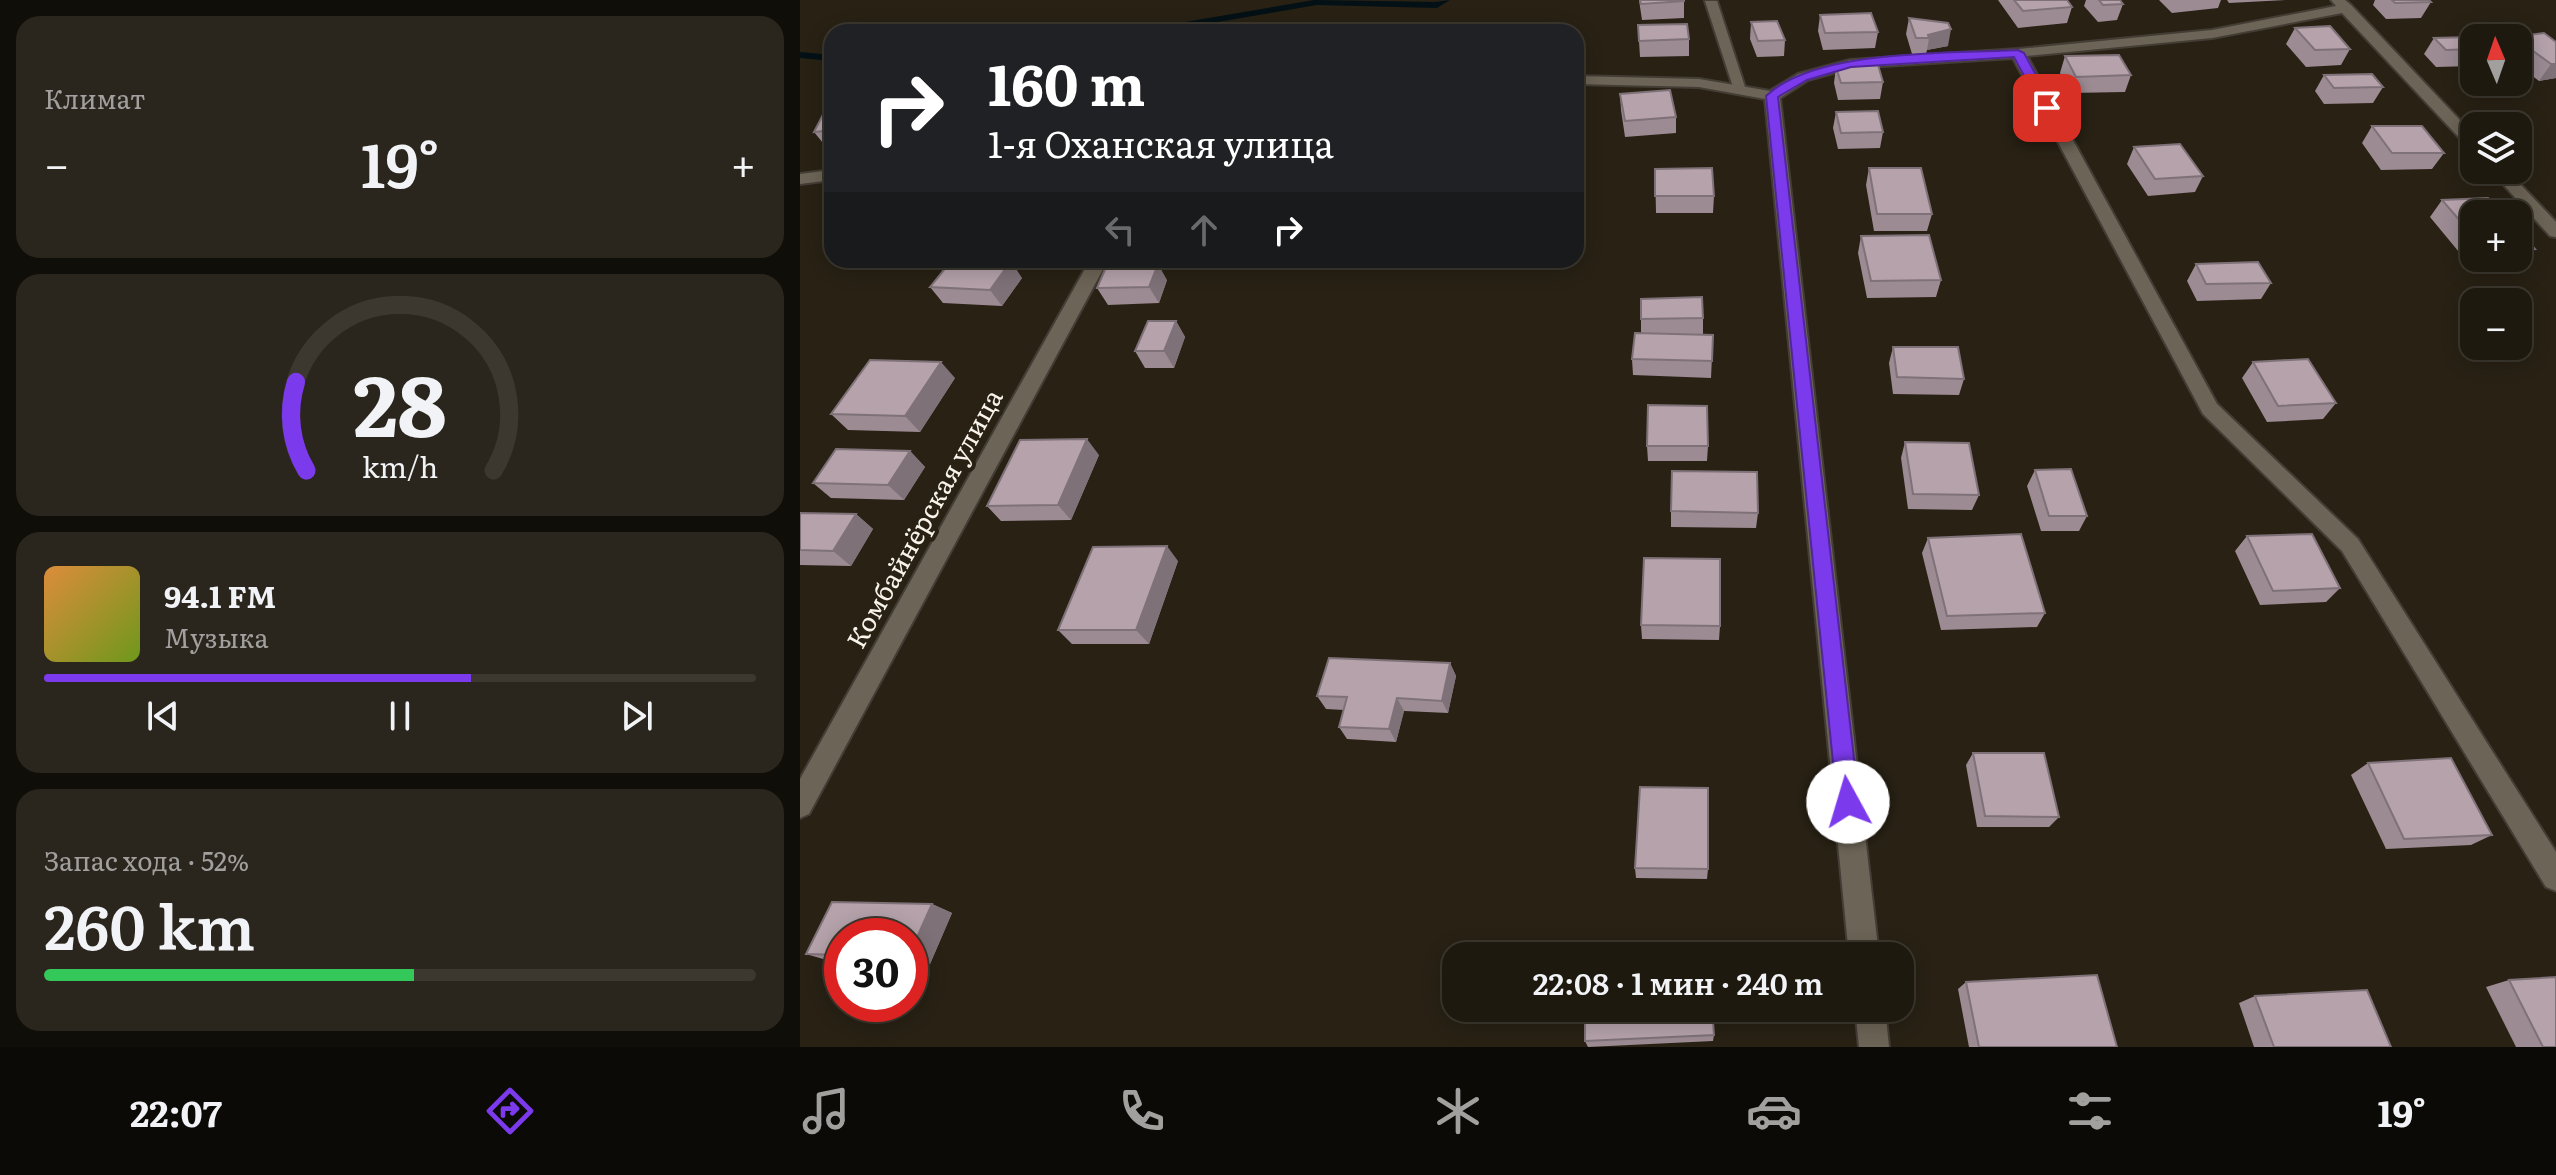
<!DOCTYPE html>
<html lang="ru">
<head>
<meta charset="utf-8">
<style>
	:root { --surface:#1e190f; --page:#2b261d; --text:#f1f3f6; --muted:#a1a09e; --line:#3c382f; --accent:#7c3aed }
	body { margin:0; font-family:Literata,serif; background:var(--page); color:var(--text); height:100vh; display:flex; flex-direction:column; font-size:30px; white-space:nowrap }
	* { box-sizing:border-box; margin:0 }
	p { font-size:26px; color:var(--muted) }
	.icon { flex:none; width:44px; height:44px; fill:none; stroke:currentColor; stroke-width:2; stroke-linecap:round; stroke-linejoin:round }
	.map { position:relative; flex:1; overflow:hidden }
	.side { display:flex; flex-direction:column; gap:16px; padding:16px; background:#100e08; width:800px }
	.side>* { flex:none }
	.hud { position:absolute; left:24px; top:24px; width:760px; height:244px; border-radius:24px; box-shadow:0 4px 20px #0003,0 0 0 2px var(--line); background:#202124; color:#fff; overflow:hidden }
	.needle { width:52px; rotate:358deg }
	.tools { position:absolute; left:1660px; top:24px; display:grid; gap:16px }
	.tools a { display:grid; place-items:center; width:72px; height:72px; border-radius:16px; background:var(--surface); box-shadow:0 4px 20px #0003,0 0 0 2px var(--line); font-size:40px }
	.speed { position:absolute; left:24px; top:918px; display:flex; gap:16px; font-size:40px; font-weight:700; text-align:center }
	.speed>* { display:grid; place-content:center; width:104px; height:104px; border-radius:50%; background:var(--surface); box-shadow:0 4px 20px #0003,0 0 0 2px var(--line); line-height:1 }
	.speed .limit { border:12px solid #d22; background:#fff; color:#111 }
	.pin { position:absolute; display:grid; place-items:center; width:68px; height:68px; color:#fff; margin:-34px; border-radius:16px; box-shadow:0 4px 12px #0006 }
	.me { position:absolute; width:88px; margin:-44px; rotate:354deg; stroke-linejoin:round; filter:drop-shadow(0 0 6px #0008) }
	.turn { display:flex; align-items:center; gap:28px; height:168px; padding:0 32px; font-size:36px }
	.turn .icon { width:104px; height:104px; stroke-width:2.5 }
	.turn b { display:block; font-size:56px; line-height:68px }
	.lanes { display:flex; align-items:center; height:76px; padding:0 32px; background:#0003; justify-content:center; gap:40px; direction:ltr }
	.lanes .off { opacity:.35 }
	.big { font-size:60px; font-weight:600; line-height:1.1 }
	.side .tile { flex:1; display:flex; flex-direction:column; justify-content:center; gap:12px; min-width:0; padding:0 28px; border-radius:24px; background:var(--page) }
	.side .dial { align-items:center; gap:0 }
	.dial svg { height:208px; overflow:visible; fill:none; stroke:var(--line); stroke-width:7; stroke-linecap:round; text-anchor:middle }
	.dial text { fill:var(--text); stroke:none }
	.song { display:flex; align-items:center; gap:24px }
	.cover { width:96px; height:96px; border-radius:12px; background:linear-gradient(135deg,hsl(30 70% 55%),hsl(80 70% 35%)) }
	.played { height:8px; border-radius:4px; background:linear-gradient(90deg,var(--accent) 60%,var(--line) 60%) }
	.keys { display:flex; justify-content:space-around; direction:ltr }
	.heat { display:flex; justify-content:space-between; align-items:center; font-size:44px; direction:ltr }
	.charge { height:12px; border-radius:6px; background:linear-gradient(90deg,#34c759 52%,var(--line) 0) }
	.trip { position:absolute; left:642px; top:942px; width:472px; height:80px; border-radius:24px; background:var(--surface); box-shadow:0 4px 20px #0003,0 0 0 2px var(--line); font-weight:600; line-height:80px; text-align:center }
	.tab-bar { display:flex; height:128px; justify-content:space-around; align-items:center; background:#0c0a06; color:var(--muted) }
	.tab-bar .icon { width:56px; height:56px }
	.tab-bar .on { color:var(--accent) }
	.tab-bar b { font-size:36px; color:var(--text) }
	main { display:flex; flex:1; min-height:0 }
	.map>svg:first-child { display:block }
	.lines { fill:none; stroke-linecap:round; stroke-linejoin:round }
	.stream { fill:#031116; fill-rule:evenodd }
	.service-casing { stroke:#433d35; stroke-width:4 }
	.minor-casing { stroke:#433d35; stroke-width:4 }
	.service { fill:#6c6456; fill-rule:evenodd }
	.minor { fill:#6c6456; fill-rule:evenodd }
	.wall { fill:#9c8b93 }
	.shaded-wall { fill:#7f7178 }
	.building { fill:#b5a2ab; stroke:#7f7178; stroke-width:2 }
	.route { fill:#7c3aed; stroke:#51269a; stroke-width:2 }
	.labels { text-anchor:middle; stroke-width:8; stroke-linejoin:round; paint-order:stroke }
	.street-label { font-size:26px; fill:#f8f4eb; stroke:#282114 }
</style>
</head>
<body>
<main>
<section class="side">
<div class="tile"><p>Климат</p>
<div class="heat"><a>−</a><b class="big">19°</b><a>+</a></div>
</div>
<div class="tile dial"><svg viewBox="0 0 100 80">
<path d="M14 69A42 42 0 1 1 86 69"/>
<path d="M14 69A42 42 0 0 1 10 35" stroke="#7c3aed"/>
<text x="50" y="56" font-size="32" font-weight="700">28</text>
<text x="50" y="72" font-size="11">km/h</text>
</svg></div>
<div class="tile">
<div class="song"><i class="cover"></i><div><b>94.1 FM</b><p>Музыка</p></div></div>
<div class="played"></div>
<div class="keys"><svg class="icon" aria-label="previous" viewBox="0 0 24 24"><path d="M18 5L8 12l10 7zM5 5v14"/></svg><svg class="icon" aria-label="pause" viewBox="0 0 24 24"><path d="M8 5v14M16 5v14"/></svg><svg class="icon" aria-label="next" viewBox="0 0 24 24"><path d="M6 5l10 7-10 7zM19 5v14"/></svg></div>
</div>
<div class="tile"><p>Запас хода · 52%</p><b class="big">260 km</b><div class="charge"></div></div>
</section>
<div class="map">
<svg width="1756" height="1047" viewBox="0 0 1756 1047">
	<rect width="100%" height="100%" fill="#282114"/>
	<g class="lines">
		<path class="stream" d="M514,0L635,2L650,0L637,8L517,5L359,32H340L344,29Z
			M0,52L32,55V61L0,58Z"/>
		<g class="service-casing">
			<path id="service" d="M905,1H917L945,87L943,90L933,87Z"/>
		</g>
		<g class="minor-casing">
			<path id="minor" d="M1531,0H1545L1551,5L1674,135V149L1668,147L1542,13L1412,38L1227,56L1417,404L1558,539L1756,852V891L1746,887L1542,551L1403,414L1213,58L1051,68L1008,80L980,98L1079,956H1049L965,99L899,87L776,84V76L899,79L970,91L998,74L1050,60L1218,49L1412,30L1536,6Z
				M32,170V180L0,184V174Z
				M1690,170H1707L1756,222V237L1750,236Z
				M290,260H308L9,814L0,818V779Z
				M1055,1008H1085L1089,1047H1059Z"/>
		</g>
		<use href="#service" class="service"/>
		<use href="#minor" class="minor"/>
	</g>
	<path class="wall" d="M839,0H884V18L842,20Z
		M1198,0H1267L1272,7L1267,23L1218,28Z
		M1286,0H1299L1323,4L1317,20L1298,22L1284,6Z
		M1359,0H1421L1418,8L1372,13Z
		M1427,0H1486L1429,3Z
		M1575,0H1629L1631,2L1621,18L1586,19L1573,5Z
		M1020,15L1078,32L1075,48L1023,50L1018,31Z
		M1109,18L1148,46L1127,50L1126,54H1112L1106,34Z
		M951,22L985,40L984,56L957,57L950,39Z
		M838,25L889,39V56L840,57Z
		M1495,28L1550,49L1541,65L1506,67L1486,44Z
		M1713,37L1756,42V78L1739,81L1718,65V38H1712Z
		M1634,38H1674V66L1636,67L1624,54Z
		M1265,56L1331,75L1325,92L1270,93L1260,73Z
		M1036,67L1083,82L1080,99L1038,100L1034,83Z
		M1524,75L1583,87L1573,103L1524,104L1515,91Z
		M820,94L876,117V133L825,137L821,110Z
		M32,103V148H27L14,132Z
		M1036,112L1083,132L1080,148L1038,149L1033,128Z
		M1572,126L1644,153L1632,169L1581,170L1562,143Z
		M1334,147L1403,176L1395,192L1348,196L1327,164Z
		M1069,168L1132,214L1127,231H1074L1066,185Z
		M855,169L914,196L913,213H856Z
		M1642,200L1674,214V258H1718V230L1735,249L1721,266L1673,269L1630,217Z
		M1061,236L1141,280L1136,297L1067,298L1058,253Z
		M1396,264L1471,283L1461,299L1397,301L1387,281Z
		M222,278L202,306L143,303L130,287Z
		M367,280L359,303L308,305L297,288Z
		M841,299L903,318V334L913,335L911,378L833,375L832,359L841,333Z
		M376,321L385,337L374,368H345L335,351Z
		M1093,347L1164,379L1159,395L1093,394L1089,363Z
		M1453,362L1536,403L1523,419L1467,422L1442,378Z
		M155,378L120,432L48,430L31,414Z
		M1105,442L1179,495L1172,510L1108,509L1101,458Z
		M847,446H908L907,461H848Z
		M110,451L125,467L104,500L31,498L13,483Z
		M299,455L271,520L201,521L187,506Z
		M1235,470L1287,516L1279,531H1241L1227,486Z
		M871,511L958,513L956,528L871,527Z
		M0,513L56,514L73,529L51,566L0,565Z
		M1447,536L1540,588L1526,602L1460,605L1435,551Z
		M1128,538L1245,613L1237,627L1141,630L1122,553Z
		M378,561L349,644H272L258,630Z
		M841,625L920,626L919,640L842,639Z
		M650,663L656,676L648,713L604,711L596,742L547,739L539,727L544,710L526,709L517,696Z
		M1173,753L1259,817L1249,827H1177L1166,765Z
		M1568,763L1692,835L1671,845L1586,849L1551,775Z
		M835,868L908,869L907,879L836,878Z
		M32,902L132,904L152,913L130,964H110V936H42V962L30,961L6,954Z
		M1709,980L1756,1047H1716L1686,987Z
		M1166,982L1317,1047H1169L1158,989Z
		M1455,996L1591,1047H1454L1439,1003Z
		M914,1035L913,1041L788,1047L785,1041Z"/>
	<path class="shaded-wall" d="M1151,29L1148,46L1127,50L1129,38L1128,35Z
		M1751,64H1756V78L1739,81Z
		M211,261L222,278L202,306L190,290Z
		M358,264L367,280L359,303L349,287Z
		M376,321L385,337L374,368L364,351Z
		M141,362L155,378L120,432L105,416Z
		M287,439L299,455L271,520L258,505Z
		M110,451L125,467L104,500L88,485Z
		M56,514L73,529L51,566L33,551Z
		M367,546L378,561L349,644L336,630Z
		M650,663L656,676L648,713L642,701Z
		M597,698L604,711L596,742L589,729Z
		M132,904L152,913L130,964L110,957V953Z"/>
	<path class="building" d="M840,0H884V1L841,4Z
		M1214,0H1267L1272,7L1223,11Z
		M1299,0H1320L1323,4L1303,5Z
		M1592,0H1629L1631,2L1595,3Z
		M1071,13L1078,32L1025,33L1020,15Z
		M1109,18L1148,23L1151,29L1128,35L1129,38H1116Z
		M977,21L985,40L958,41L951,22Z
		M887,24L889,39L839,41L838,25Z
		M1530,26L1550,49L1515,50L1495,28Z
		M1744,33L1756,42V64H1751L1718,40V38L1713,37Z
		M1673,37L1675,38L1674,49L1646,50L1634,38Z
		M1319,55L1331,75L1276,77L1265,56Z
		M1078,65L1083,82L1041,83L1036,67Z
		M1572,74L1583,87L1534,88L1524,75Z
		M870,90L876,117L825,121L820,94Z
		M29,103H32V130L14,132Z
		M1078,111L1083,132L1041,133L1036,112Z
		M1572,126H1622L1644,153H1592Z
		M1380,144L1403,176L1355,179L1334,147Z
		M912,168L914,196H855V169Z
		M1069,168H1121L1132,214H1077Z
		M1688,198L1703,214H1674V237L1642,200Z
		M1718,230L1735,249L1718,250Z
		M1129,235L1141,280L1071,281L1061,236Z
		M152,260H181L211,261L190,290L130,287Z
		M1458,262L1471,283L1406,284L1396,264Z
		M358,264L349,287L297,288L307,265Z
		M902,297L903,318L841,319V299Z
		M348,321H376L364,351H335Z
		M835,333L913,335L912,361L832,359Z
		M1093,347H1158L1164,379L1097,377Z
		M1508,359L1536,403L1478,406L1453,362Z
		M70,360L141,362L105,416L31,414Z
		M848,405L907,406L908,446H847Z
		M287,439L258,505L187,506L220,440Z
		M1105,442L1169,443L1179,495L1113,494Z
		M36,449L110,451L88,485L13,483Z
		M1271,469L1287,516H1249L1235,470Z
		M872,471L957,472L958,513L871,511Z
		M0,513L56,514L33,551L0,550Z
		M1221,534L1245,613L1147,616L1128,538Z
		M1512,534L1540,588L1473,591L1447,536Z
		M367,546L336,630H258L293,547Z
		M844,558L920,559V626L841,625Z
		M529,658L650,663L642,701L597,698L589,729L539,727L547,697L517,696Z
		M1173,753H1244L1259,817L1185,816Z
		M1651,758L1692,835L1604,839L1568,763Z
		M840,787L908,788V869L835,868Z
		M32,902L132,904L110,953V936H42V955L6,954Z
		M909,952V956H816Z
		M1297,975L1317,1047H1179L1166,982Z
		M1756,977V1047H1743L1709,980Z
		M1567,990L1591,1047H1474L1455,996Z
		M785,1008H912L914,1035L785,1041Z"/>
	<path class="route" d="M1218,50L1224,53L1254,108L1252,111H1243L1214,57L1051,67L1007,80L978,97L1059,802L1056,810L1048,813L1040,810L1037,802L966,96C1016,48 1150,54 1218,50Z"/>
	<g class="labels">
		<g class="street-label">
			<text transform="translate(125 519) rotate(-61)" y="9">Комбайнёрская улица</text>
		</g>
	</g>
</svg>
<div class="tools">
<a><svg class="needle" viewBox="-14 -14 28 28"><path d="M0-13l5 13h-10z" fill="#e53935"/><path d="M0 13l5-13h-10z" fill="#a1a09e"/></svg></a>
<a><svg class="icon" aria-label="layers" viewBox="0 0 24 24"><path d="M12 4l9 5-9 5-9-5zM3 14l9 5 9-5"/></svg></a>
<a>+</a>
<a>−</a>
</div>
<div class="speed"><div class="limit">30</div></div>
<div class="pin" style="left:1247px;top:108px;background:#d93025"><svg class="icon" aria-label="arrive" viewBox="0 0 24 24"><path d="M6 21V4h12l-3 4 3 4H6"/></svg></div>
<svg class="me" style="left:1048px;top:802px" viewBox="-20 -20 40 40"><circle r="19" fill="#fff"/><path d="M0-13L10 11 0 6-10 11z" fill="#7c3aed"/></svg>
<div class="trip">22:08 · 1 мин · 240 m</div>
<div class="hud">
<div class="turn"><svg class="icon" aria-label="right" viewBox="0 0 24 24"><path d="M7 20v-9h11M14 6l5 5-5 5"/></svg><div><b>160 m</b>1-я Оханская улица</div></div>
<div class="lanes"><svg class="icon off" aria-label="left" viewBox="0 0 24 24"><path d="M17 20v-9H6M10 6l-5 5 5 5"/></svg><svg class="icon off" aria-label="ahead" viewBox="0 0 24 24"><path d="M12 20V5M6 11l6-6 6 6"/></svg><svg class="icon" aria-label="right" viewBox="0 0 24 24"><path d="M7 20v-9h11M14 6l5 5-5 5"/></svg></div>
</div>
</div>
</main>
<nav class="tab-bar">
<b>22:07</b>
<svg class="icon on" aria-label="directions" viewBox="0 0 24 24"><path d="M12 3l9 9-9 9-9-9zM9 14v-3h6M13 9l2 2-2 2"/></svg>
<svg class="icon" aria-label="music" viewBox="0 0 24 24"><path d="M9 18V5l10-2v13"/><circle cx="6" cy="18" r="3"/><circle cx="16" cy="16" r="3"/></svg>
<svg class="icon" aria-label="phone" viewBox="0 0 24 24"><path d="M5 4h4l2 5-3 2q2 4 5 5l2-3 5 2v4C11 20 4 13 5 4z"/></svg>
<svg class="icon" aria-label="climate" viewBox="0 0 24 24"><path d="M12 3v18M4 7l16 10M4 17L20 7"/></svg>
<svg class="icon" aria-label="car" viewBox="0 0 24 24"><path d="M5 17H2v-5l4-1 3-4h7l3 4 3 1v5h-3M9 17h6M6 11h13"/><circle cx="7" cy="17" r="2"/><circle cx="17" cy="17" r="2"/></svg>
<svg class="icon" aria-label="filters" viewBox="0 0 24 24"><path d="M4 7h16M4 17h16"/><circle cx="9" cy="7" r="2"/><circle cx="15" cy="17" r="2"/></svg>
<b>19°</b>
</nav>
</body>
</html>
